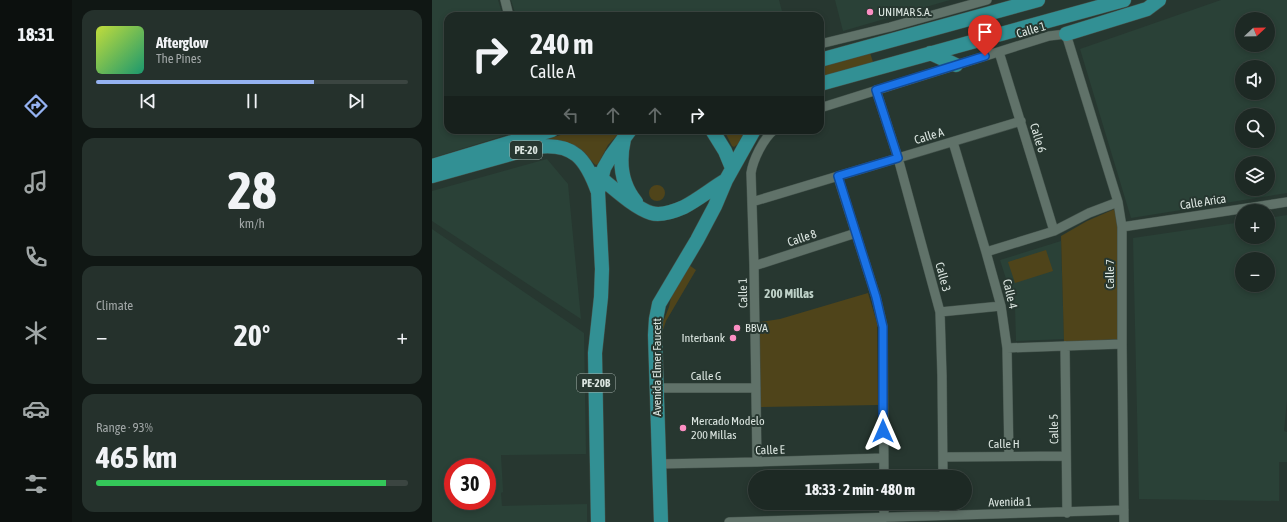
<!DOCTYPE html>
<html lang="en">
<head>
<meta charset="utf-8">
<style>
	:root { --surface:#1d2924; --page:#25312c; --text:#f1f3f6; --muted:#a0a6a6; --line:#3b4541; --accent:#95b2f1 }
	body { margin:0; font-family:"Asap Condensed",sans-serif; background:var(--page); color:var(--text); height:100vh; display:flex; flex-direction:column; font-size:15px; white-space:nowrap }
	* { box-sizing:border-box; margin:0 }
	p { font-size:13px; color:var(--muted) }
	.icon { flex:none; width:22px; height:22px; fill:none; stroke:currentColor; stroke-width:2; stroke-linecap:round; stroke-linejoin:round }
	.map { position:relative; flex:1; overflow:hidden }
	.details { display:flex; flex-direction:column; gap:10px; padding:10px; background:#101714; width:360px }
	.details>* { flex:none }
	.guide { position:absolute; left:12px; top:12px; width:380px; height:122px; border-radius:12px; box-shadow:0 2px 6px #0003,0 0 0 1px var(--line); background:#1d2924; color:var(--text); overflow:hidden }
	.needle { width:26px; rotate:68deg }
	.fabs { position:absolute; left:803px; top:12px; display:grid; gap:8px }
	.fabs a { display:grid; place-items:center; width:40px; height:40px; border-radius:50%; background:var(--surface); box-shadow:0 2px 6px #0003,0 0 0 1px var(--line); font-size:20px }
	.speed { position:absolute; left:12px; top:458px; display:flex; gap:8px; font-size:20px; font-weight:700; text-align:center }
	.speed>* { display:grid; place-content:center; width:52px; height:52px; border-radius:50%; background:var(--surface); box-shadow:0 2px 6px #0003,0 0 0 1px var(--line); line-height:1 }
	.speed .limit { border:6px solid #d22; background:#fff; color:#111 }
	.pin { position:absolute; display:grid; place-items:center; width:34px; height:34px; color:#fff; margin:-41px -17px; border-radius:50% 50% 50% 0; rotate:-45deg; box-shadow:0 0 4px #0007 }
	.pin .icon { rotate:45deg }
	.me { position:absolute; width:44px; margin:-22px; rotate:0deg; stroke-linejoin:round; filter:drop-shadow(0 0 3px #0008) }
	.turn { display:flex; align-items:center; gap:14px; height:84px; padding:0 20px; font-size:18px }
	.turn .icon { width:52px; height:52px; stroke-width:2.5 }
	.turn b { display:block; font-size:28px; line-height:34px }
	.lanes { display:flex; align-items:center; height:38px; padding:0 20px; background:#0003; justify-content:center; gap:20px; direction:ltr }
	.lanes .off { opacity:.35 }
	.big { font-size:30px; font-weight:700; line-height:1.1 }
	.details .card { flex:1; display:flex; flex-direction:column; justify-content:center; gap:6px; min-width:0; padding:0 14px; border-radius:12px; background:var(--page) }
	.details .dial { align-items:center; gap:0 }
	.dial b { font-size:52px; line-height:1 }
	.song { display:flex; align-items:center; gap:12px }
	.cover { width:48px; height:48px; border-radius:6px; background:linear-gradient(135deg,hsl(70 70% 55%),hsl(160 70% 35%)) }
	.played { height:4px; border-radius:2px; background:linear-gradient(90deg,var(--accent) 70%,var(--line) 70%) }
	.keys { display:flex; justify-content:space-around; direction:ltr }
	.heat { display:flex; justify-content:space-between; align-items:center; font-size:22px; direction:ltr }
	.charge { height:6px; border-radius:3px; background:linear-gradient(90deg,#34c759 93%,var(--line) 0) }
	.trip { position:absolute; left:316px; top:470px; width:224px; height:40px; border-radius:20px; background:var(--surface); box-shadow:0 2px 6px #0003,0 0 0 1px var(--line); font-weight:700; line-height:40px; text-align:center }
	main { display:flex; flex:1; min-height:0 }
	.dock { display:flex; flex-direction:column; width:72px; justify-content:space-around; align-items:center; background:#0c100e; color:var(--muted) }
	.dock .icon { width:28px; height:28px }
	.dock .selected { color:var(--accent) }
	.dock b { font-size:18px; color:var(--text) }
	.map>svg:first-child { display:block }
	.built { fill:#2a4137; fill-rule:evenodd }
	.green { fill:#4f441a }
	.lines { fill:none; stroke-linecap:round; stroke-linejoin:round }
	.minor-casing { stroke:#44534c; stroke-width:10 }
	.highway-casing { stroke:#44534c; stroke-width:15 }
	.minor { stroke:#607269; stroke-width:9 }
	.highway { stroke:#329094; stroke-width:14 }
	.route-casing { stroke:#114b97; stroke-width:10 }
	.route { stroke:#1a73e8; stroke-width:7 }
	.poi-dot { fill:#fc8fc3; stroke:#273730; stroke-width:1.5 }
	.labels { text-anchor:middle; stroke-width:4; stroke-linejoin:round; paint-order:stroke }
	.shield { fill:#273730; stroke:#a6b2ac; stroke-width:1 }
	.shield-label { font-size:11px; font-weight:bold; fill:#dce6e1 }
	.poi-label { font-size:12px; fill:#dce6e1; stroke:#273730; text-anchor:start }
	.street-label { font-size:12px; fill:#dce6e1; stroke:#273730 }
	.neighbourhood-label { font-size:13px; font-weight:bold; fill:#bed1c8; stroke:#273730 }
</style>
</head>
<body>
<main>
<nav class="dock">
<b>18:31</b>
<svg class="icon selected" aria-label="directions" viewBox="0 0 24 24"><path d="M12 3l9 9-9 9-9-9zM9 14v-3h6M13 9l2 2-2 2"/></svg>
<svg class="icon" aria-label="music" viewBox="0 0 24 24"><path d="M9 18V5l10-2v13"/><circle cx="6" cy="18" r="3"/><circle cx="16" cy="16" r="3"/></svg>
<svg class="icon" aria-label="phone" viewBox="0 0 24 24"><path d="M5 4h4l2 5-3 2q2 4 5 5l2-3 5 2v4C11 20 4 13 5 4z"/></svg>
<svg class="icon" aria-label="climate" viewBox="0 0 24 24"><path d="M12 3v18M4 7l16 10M4 17L20 7"/></svg>
<svg class="icon" aria-label="car" viewBox="0 0 24 24"><path d="M5 17H2v-5l4-1 3-4h7l3 4 3 1v5h-3M9 17h6M6 11h13"/><circle cx="7" cy="17" r="2"/><circle cx="17" cy="17" r="2"/></svg>
<svg class="icon" aria-label="filters" viewBox="0 0 24 24"><path d="M4 7h16M4 17h16"/><circle cx="9" cy="7" r="2"/><circle cx="15" cy="17" r="2"/></svg>
</nav>
<section class="details">
<div class="card">
<div class="song"><i class="cover"></i><div><b>Afterglow</b><p>The Pines</p></div></div>
<div class="played"></div>
<div class="keys"><svg class="icon" aria-label="previous" viewBox="0 0 24 24"><path d="M18 5L8 12l10 7zM5 5v14"/></svg><svg class="icon" aria-label="pause" viewBox="0 0 24 24"><path d="M8 5v14M16 5v14"/></svg><svg class="icon" aria-label="next" viewBox="0 0 24 24"><path d="M6 5l10 7-10 7zM19 5v14"/></svg></div>
</div>
<div class="card dial"><b>28</b><p>km/h</p></div>
<div class="card"><p>Climate</p>
<div class="heat"><a>−</a><b class="big">20°</b><a>+</a></div>
</div>
<div class="card"><p>Range · 93%</p><b class="big">465 km</b><div class="charge"></div></div>
</section>
<div class="map">
<svg width="855" height="522" viewBox="0 0 855 522">
	<rect width="100%" height="100%" fill="#273730"/>
	<path class="built" d="M0,0H66L71,16H16V130H90L0,158Z
		M79,0H347L351,15L347,16H310L306,13L297,16H84Z
		M403,0H518L411,31Z
		M789,0H855V193L699,218L648,49ZM810,19H836V45H810ZM810,67H836V93H810ZM810,115H836V141H810ZM810,163H836V189H810Z
		M115,159L136,184L149,319L0,221V191Z
		M855,215V400L852,431L855,432V462H847V501L707,499L701,238L810,222V237H836V218ZM810,259H836V285H810Z
		M0,229L152,333L154,454L69,455L71,492L69,493L70,506L155,504V522H0ZM21,467H55V501H21Z
		M629,241L632,339L584,341L583,307L568,260Z"/>
	<path class="green" d="M438,53L441,62L388,78V66Z
		M145,130H190L176,145L166,164L164,165C159,162 156,155 151,151C139,141 124,142 109,141Z
		M292,130H313L306,144L302,147L300,146Z
		M217 193a8 8 0 1 1 16 0a8 8 0 1 1-16 0Z
		M685,208L689,339L632,342L629,236L655,221Z
		M614,250L621,271L583,283L576,262Z
		M257,265L264,270L234,321L231,330L229,362V327L237,307L240,293Z
		M436,293L445,323L446,405L327,407L328,322L348,319Z"/>
	<g class="lines">
		<g class="minor-casing">
			<path id="minor" d="M73,0L77,16
				M388,44L458,27L555,0
				M567,52L622,231
				M444,90L466,158L508,312L510,376L511,477
				M388,108L617,36L634,34L686,202L690,227V344L692,522
				M521,142L554,252L569,306L575,348L577,456
				M406,177L444,297L451,327L452,477
				M320,202L589,121
				M690,227L855,202
				M554,252L622,231L657,213L686,202
				M322,266L424,233
				M508,312L569,306
				M633,346L635,513
				M575,348L690,344
				M224,388H324
				M511,457L634,456
				M325,462L322,266L319,173C321,160 331,139 342,130
				M226,464L325,462L451,458
				M452,503V518
				M512,503V515
				M297,522L692,510"/>
		</g>
		<g class="highway-casing">
			<path id="highway" d="M634,34L715,9L727,0
				M498,53L524,65
				M388,60L606,0
				M388,84L692,0
				M280,130L293,151L300,168
				M192,139C187,161 189,184 204,202
				M0,166L120,130
				M164,174C178,185 202,208 219,213C229,216 243,211 252,207C267,199 279,189 294,180
				M0,176L104,147C142,142 154,159 166,192
				M166,522L163,353L169,297L170,269L166,192L172,168L179,156L198,130
				M229,522L223,335L224,319L227,304L265,240L283,206L294,180L322,130"/>
		</g>
		<use href="#minor" class="minor"/>
		<use href="#highway" class="highway"/>
	</g>
	<g class="lines">
		<g class="route-casing">
			<path id="route" d="M451,431V327L444,297L406,176L466,158L444,90L553,56"/>
		</g>
		<use href="#route" class="route"/>
	</g>
	<g class="poi-dot">
		<circle cx="438" cy="12" r="4"/>
		<circle cx="305" cy="328" r="4"/>
		<circle cx="301" cy="338" r="4"/>
		<circle cx="251" cy="428" r="4"/>
	</g>
	<g class="labels">
		<g class="shield">
			<rect x="78" y="141" width="32" height="18" rx="3"/>
			<rect x="145" y="374" width="38" height="18" rx="3"/>
		</g>
		<g class="shield-label">
			<text x="94" y="154">PE-20</text>
			<text x="164" y="387">PE-20B</text>
		</g>
		<g class="poi-label">
			<text x="446" y="16">UNIMAR S.A.</text>
			<text x="313" y="332">BBVA</text>
			<text x="293" y="342" text-anchor="end">Interbank</text>
			<text x="259" y="425">Mercado Modelo<tspan x="259" dy="14">200 Millas</tspan></text>
		</g>
		<g class="street-label">
			<text transform="translate(599 30) rotate(-16)" y="4">Calle 1</text>
			<text transform="translate(497 136) rotate(-17)" y="4">Calle A</text>
			<text transform="translate(606 138) rotate(73)" y="4">Calle 6</text>
			<text transform="translate(771 202) rotate(-9)" y="4">Calle Arica</text>
			<text transform="translate(370 238) rotate(-18)" y="4">Calle 8</text>
			<text transform="translate(678 274) rotate(-90)" y="4">Calle 7</text>
			<text transform="translate(511 277) rotate(75)" y="4">Calle 3</text>
			<text transform="translate(311 293) rotate(-91)" y="4">Calle 1</text>
			<text transform="translate(578 294) rotate(77)" y="4">Calle 4</text>
			<text transform="translate(225 367) rotate(-90)" y="4">Avenida Elmer Faucett</text>
			<text x="274" y="380">Calle G</text>
			<text transform="translate(622 429) rotate(-91)" y="4">Calle 5</text>
			<text x="572" y="448">Calle H</text>
			<text transform="translate(338 450) rotate(-2)" y="4">Calle E</text>
			<text transform="translate(578 502) rotate(-1)" y="4">Avenida 1</text>
		</g>
		<g class="neighbourhood-label">
			<text x="357" y="298">200 Millas</text>
		</g>
	</g>
</svg>
<div class="fabs">
<a><svg class="needle" viewBox="-14 -14 28 28"><path d="M0-13l5 13h-10z" fill="#e53935"/><path d="M0 13l5-13h-10z" fill="#a0a6a6"/></svg></a>
<a><svg class="icon" aria-label="sound" viewBox="0 0 24 24"><path d="M4 9h4l5-4v14l-5-4H4zM17 9q2 3 0 6"/></svg></a>
<a><svg class="icon" aria-label="search" viewBox="0 0 24 24"><circle cx="10" cy="10" r="6"/><path d="M15 15l6 6"/></svg></a>
<a><svg class="icon" aria-label="layers" viewBox="0 0 24 24"><path d="M12 4l9 5-9 5-9-5zM3 14l9 5 9-5"/></svg></a>
<a>+</a>
<a>−</a>
</div>
<div class="speed"><div class="limit">30</div></div>
<div class="pin" style="left:553px;top:56px;background:#d93025"><svg class="icon" aria-label="arrive" viewBox="0 0 24 24"><path d="M6 21V4h12l-3 4 3 4H6"/></svg></div>
<svg class="me" style="left:451px;top:431px" viewBox="-20 -20 40 40"><path d="M0-17L14 15 0 8-14 15z" fill="#1a73e8" stroke="#fff" stroke-width="4"/></svg>
<div class="trip">18:33 · 2 min · 480 m</div>
<div class="guide">
<div class="turn"><svg class="icon" aria-label="right" viewBox="0 0 24 24"><path d="M7 20v-9h11M14 6l5 5-5 5"/></svg><div><b>240 m</b>Calle A</div></div>
<div class="lanes"><svg class="icon off" aria-label="left" viewBox="0 0 24 24"><path d="M17 20v-9H6M10 6l-5 5 5 5"/></svg><svg class="icon off" aria-label="ahead" viewBox="0 0 24 24"><path d="M12 20V5M6 11l6-6 6 6"/></svg><svg class="icon off" aria-label="ahead" viewBox="0 0 24 24"><path d="M12 20V5M6 11l6-6 6 6"/></svg><svg class="icon" aria-label="right" viewBox="0 0 24 24"><path d="M7 20v-9h11M14 6l5 5-5 5"/></svg></div>
</div>
</div>
</main>
</body>
</html>
